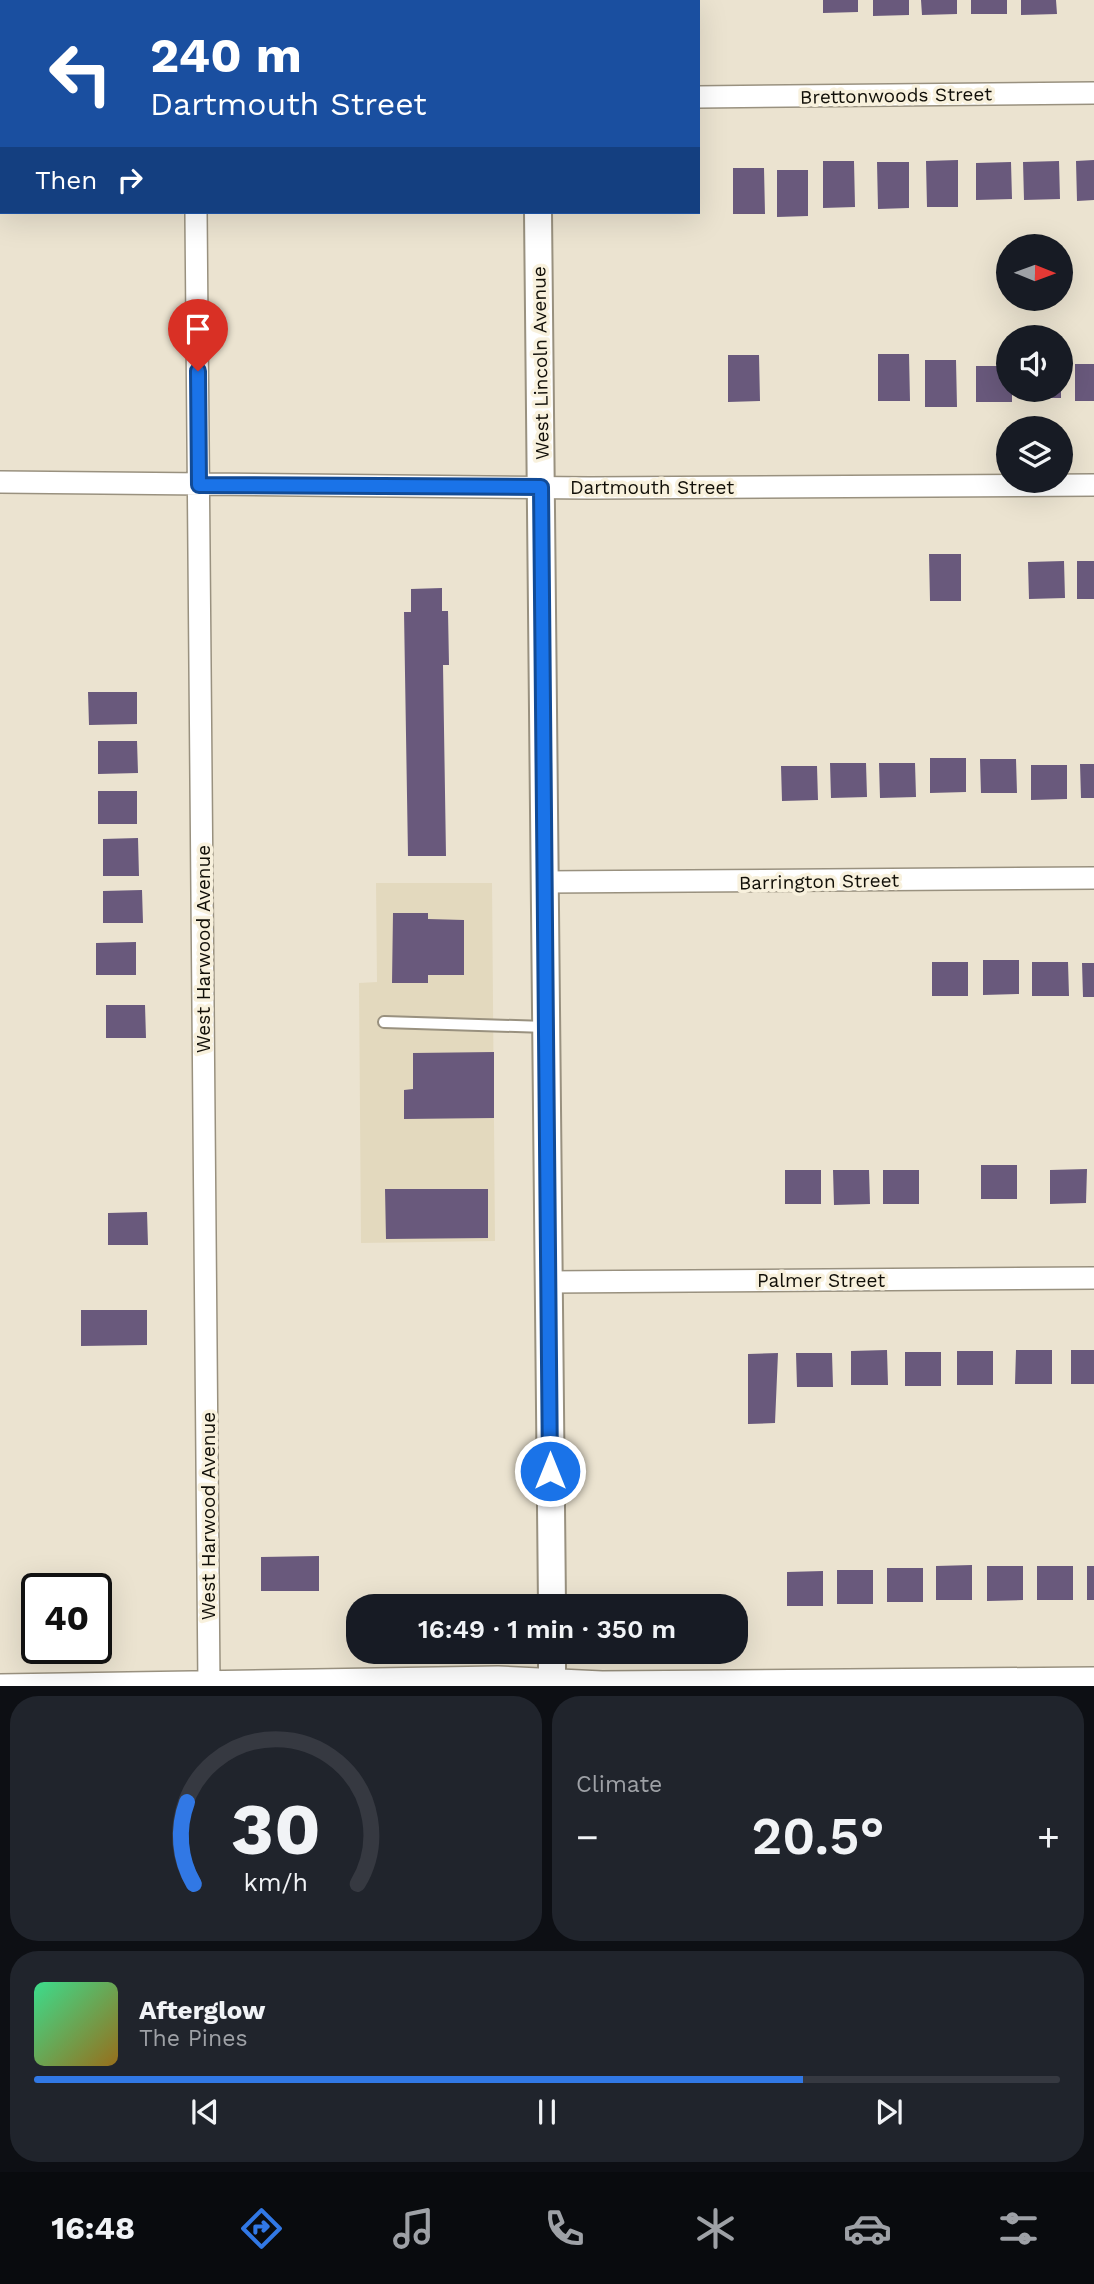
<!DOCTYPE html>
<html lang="en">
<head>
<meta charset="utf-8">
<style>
	:root { --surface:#171b24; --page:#20242c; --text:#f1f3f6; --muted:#9ea1a6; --line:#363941; --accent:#3178e5 }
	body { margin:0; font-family:"Work Sans",sans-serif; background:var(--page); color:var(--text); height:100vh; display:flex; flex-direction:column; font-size:26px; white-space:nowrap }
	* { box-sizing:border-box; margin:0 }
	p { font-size:23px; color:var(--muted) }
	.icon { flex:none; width:38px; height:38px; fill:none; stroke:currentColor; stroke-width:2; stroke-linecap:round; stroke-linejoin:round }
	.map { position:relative; height:1686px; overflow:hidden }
	.details { display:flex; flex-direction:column; gap:10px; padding:10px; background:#0d0f14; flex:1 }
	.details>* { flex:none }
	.guide { position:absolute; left:0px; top:0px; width:700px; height:214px; box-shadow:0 7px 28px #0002; background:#1a4fa0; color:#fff; overflow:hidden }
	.needle { width:46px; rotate:91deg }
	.controls { position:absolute; left:996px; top:234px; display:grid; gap:14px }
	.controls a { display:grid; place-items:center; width:77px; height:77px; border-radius:50%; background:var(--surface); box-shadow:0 7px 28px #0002; font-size:35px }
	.speed { position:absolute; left:21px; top:1573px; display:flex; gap:14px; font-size:35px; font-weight:700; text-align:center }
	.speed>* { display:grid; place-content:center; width:91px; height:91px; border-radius:50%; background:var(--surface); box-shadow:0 7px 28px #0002; line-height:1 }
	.speed .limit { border:4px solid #111; border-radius:10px; background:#fff; color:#111 }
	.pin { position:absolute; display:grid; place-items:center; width:60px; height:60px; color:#fff; margin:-72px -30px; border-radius:50% 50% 50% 0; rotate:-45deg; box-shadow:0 0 7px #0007 }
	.pin .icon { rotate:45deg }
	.me { position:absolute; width:77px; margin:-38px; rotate:0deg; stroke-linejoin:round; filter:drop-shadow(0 0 5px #0008) }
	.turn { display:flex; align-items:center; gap:24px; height:147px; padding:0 35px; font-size:32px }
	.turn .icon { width:91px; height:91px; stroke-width:2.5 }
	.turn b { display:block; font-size:49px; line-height:60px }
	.then { display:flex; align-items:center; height:66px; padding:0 35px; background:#0003; gap:14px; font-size:26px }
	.big { font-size:52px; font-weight:600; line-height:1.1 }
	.details .widget { flex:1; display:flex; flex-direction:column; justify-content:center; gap:10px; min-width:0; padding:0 24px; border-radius:28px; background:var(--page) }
	.details .dial { align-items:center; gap:0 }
	.dial svg { height:182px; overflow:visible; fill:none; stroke:var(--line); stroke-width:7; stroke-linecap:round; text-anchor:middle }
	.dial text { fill:var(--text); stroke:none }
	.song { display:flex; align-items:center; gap:21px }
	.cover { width:84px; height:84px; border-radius:10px; background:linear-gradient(135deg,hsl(150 70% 55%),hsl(40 70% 35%)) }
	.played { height:7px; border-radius:4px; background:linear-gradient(90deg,var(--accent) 75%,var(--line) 75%) }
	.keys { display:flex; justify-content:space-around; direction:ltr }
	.heat { display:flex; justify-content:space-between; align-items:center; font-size:38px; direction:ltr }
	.details .tiles { flex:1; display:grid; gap:10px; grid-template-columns:1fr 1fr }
	.widget:last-child { grid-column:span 2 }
	.trip { position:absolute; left:346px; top:1594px; width:402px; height:70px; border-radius:28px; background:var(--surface); box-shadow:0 7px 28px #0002; font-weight:600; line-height:70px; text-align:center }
	.menu { display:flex; height:112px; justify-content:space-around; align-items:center; background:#090b0e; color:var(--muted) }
	.menu .icon { width:49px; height:49px }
	.menu .active { color:var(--accent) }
	.menu b { font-size:32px; color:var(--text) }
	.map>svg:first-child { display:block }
	.built { fill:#e3d9be }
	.building { fill:#69597c }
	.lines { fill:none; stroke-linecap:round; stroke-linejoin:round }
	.service-casing { stroke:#99917f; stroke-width:14 }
	.minor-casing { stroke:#99917f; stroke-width:24 }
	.tertiary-casing { stroke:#99917f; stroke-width:30 }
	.service { stroke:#fff; stroke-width:10 }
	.minor { stroke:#fff; stroke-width:21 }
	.tertiary { stroke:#fff; stroke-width:26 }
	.route-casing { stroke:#114b97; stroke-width:18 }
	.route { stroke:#1a73e8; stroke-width:12 }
	.labels { text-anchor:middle; stroke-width:7; stroke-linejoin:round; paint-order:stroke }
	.street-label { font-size:19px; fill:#110f08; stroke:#f8f1dd }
</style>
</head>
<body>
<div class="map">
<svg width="1094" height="1686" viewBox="0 0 1094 1686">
	<rect width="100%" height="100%" fill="#ebe3d0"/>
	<path class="built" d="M376,883H492L495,1241L361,1243L359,983L377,982Z"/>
	<path class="building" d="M823,0H858V12L823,13Z
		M873,0H909V15L873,16Z
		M921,0H957V14L922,15Z
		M971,0H1007V14H971Z
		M1021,0H1056L1057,14L1021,15Z
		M958,160V207H927L926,161Z
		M1094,160V200L1077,201L1076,161Z
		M823,161H854L855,207L823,208Z
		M1059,161L1060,199L1024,200L1023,162Z
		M877,162H909V208L878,209Z
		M1011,162L1012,199L976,200V163Z
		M733,168H764L765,214H733Z
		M777,170H808V216L777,217Z
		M878,354H909L910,401H878Z
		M728,355H759L760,401L728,402Z
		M925,360H956L957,407H925Z
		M1075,364H1094V401H1075Z
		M976,366H1008V390H1012V402H976Z
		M1024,390H1061V398H1024Z
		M929,554H961V601H930Z
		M1064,561L1065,598L1029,599L1028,562Z
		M1077,561H1094V599H1077Z
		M442,588V611H448L449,665H443L446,856H408L404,612H411V589Z
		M88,692H137V724L89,725Z
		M98,741H137L138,773L98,774Z
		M930,758H966V792L930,793Z
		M980,759H1016L1017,793H981Z
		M830,763H866L867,797L831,798Z
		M879,763H915L916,797L880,798Z
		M1080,764H1094V798H1081Z
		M1031,765H1067V799L1031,800Z
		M781,766H817L818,800L782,801Z
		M98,791H137V824H98Z
		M138,838L139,876H103V839Z
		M142,890L143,923H103V891Z
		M393,913H428V919L464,920V975H428V983H392Z
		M136,942V975H96V943Z
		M983,960H1019V994L983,995Z
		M932,962H968V996H932Z
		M1032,962H1068L1069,996H1032Z
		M1082,963H1094V997H1083Z
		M106,1005H145L146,1038H106Z
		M494,1052V1118L404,1119V1090L413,1089V1053Z
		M981,1165H1017V1199H981Z
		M1087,1169L1086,1203L1050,1204V1170Z
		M785,1170H821V1204H785Z
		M833,1170H869L870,1204L834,1205Z
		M883,1170H919V1204H883Z
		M385,1189H488V1238L386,1239Z
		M147,1212L148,1245H108V1213Z
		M81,1310H147V1345L81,1346Z
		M887,1350L888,1385H851V1351Z
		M1016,1350H1052V1384H1015Z
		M1071,1350H1094V1384H1071Z
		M957,1351H993V1385H957Z
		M905,1352H941V1386H905Z
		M778,1353L775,1423L748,1424V1354Z
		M796,1353H832L833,1387H797Z
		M319,1556V1591H261V1557Z
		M972,1565V1600H936V1566Z
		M987,1566H1023V1600L987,1601Z
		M1037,1566H1073V1600H1037Z
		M1087,1566H1094V1600H1087Z
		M887,1568H923V1602H887Z
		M837,1570H873V1604H837Z
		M823,1571V1606H787V1572Z"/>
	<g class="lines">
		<g class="service-casing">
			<path id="service" d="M384,1022L546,1027"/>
		</g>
		<g class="minor-casing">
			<path id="minor" d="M194,0V2
				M698,97L1094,93
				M196,212L209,1686
				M0,482L590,488L1094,485
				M545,882L1094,878
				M549,1282L1094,1278
				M0,1685L498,1677L602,1682L1094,1678"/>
		</g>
		<g class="tertiary-casing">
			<path id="tertiary" d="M536,0V2
				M538,212L552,1606
				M552,1652V1686"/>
		</g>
		<use href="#service" class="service"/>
		<use href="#minor" class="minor"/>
		<use href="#tertiary" class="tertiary"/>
	</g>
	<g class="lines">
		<g class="route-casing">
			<path id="route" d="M198,371L199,485L541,487L550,1471"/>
		</g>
		<use href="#route" class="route"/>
	</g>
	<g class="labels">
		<g class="street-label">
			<text transform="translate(896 95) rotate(-1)" y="7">Brettonwoods Street</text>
			<text transform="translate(540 363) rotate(-91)" y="7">West Lincoln Avenue</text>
			<text x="652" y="494">Dartmouth Street</text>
			<text transform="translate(819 881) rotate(-1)" y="7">Barrington Street</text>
			<text transform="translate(203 949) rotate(-90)" y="7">West Harwood Avenue</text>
			<text x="821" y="1287">Palmer Street</text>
			<text transform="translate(208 1516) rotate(-90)" y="7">West Harwood Avenue</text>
		</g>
	</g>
</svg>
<div class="controls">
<a><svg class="needle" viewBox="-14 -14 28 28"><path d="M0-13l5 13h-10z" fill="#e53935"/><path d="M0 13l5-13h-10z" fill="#9ea1a6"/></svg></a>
<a><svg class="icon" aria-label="sound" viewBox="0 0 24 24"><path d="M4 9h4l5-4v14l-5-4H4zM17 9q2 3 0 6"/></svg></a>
<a><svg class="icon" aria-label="layers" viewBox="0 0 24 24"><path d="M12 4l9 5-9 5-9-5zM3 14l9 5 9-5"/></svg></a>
</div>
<div class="speed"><div class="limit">40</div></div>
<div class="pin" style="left:198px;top:371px;background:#d93025"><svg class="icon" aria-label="arrive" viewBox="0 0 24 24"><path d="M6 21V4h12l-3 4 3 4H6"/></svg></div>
<svg class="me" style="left:550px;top:1471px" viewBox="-20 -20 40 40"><circle r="17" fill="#1a73e8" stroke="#fff" stroke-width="3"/><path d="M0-11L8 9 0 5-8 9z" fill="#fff"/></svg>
<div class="trip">16:49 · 1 min · 350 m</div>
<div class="guide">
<div class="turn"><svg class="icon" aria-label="left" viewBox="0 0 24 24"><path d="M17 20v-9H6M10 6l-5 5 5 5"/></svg><div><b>240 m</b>Dartmouth Street</div></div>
<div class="then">Then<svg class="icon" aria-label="right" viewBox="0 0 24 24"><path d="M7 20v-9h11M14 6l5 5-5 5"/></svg></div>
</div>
</div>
<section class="details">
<div class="tiles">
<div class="widget dial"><svg viewBox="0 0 100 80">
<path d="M14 69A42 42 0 1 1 86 69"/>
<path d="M14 69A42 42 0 0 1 11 33" stroke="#3178e5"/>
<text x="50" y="56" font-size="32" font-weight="700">30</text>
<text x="50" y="72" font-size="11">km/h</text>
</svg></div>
<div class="widget"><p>Climate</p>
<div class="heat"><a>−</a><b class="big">20.5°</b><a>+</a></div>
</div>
<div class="widget">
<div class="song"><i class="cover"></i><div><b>Afterglow</b><p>The Pines</p></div></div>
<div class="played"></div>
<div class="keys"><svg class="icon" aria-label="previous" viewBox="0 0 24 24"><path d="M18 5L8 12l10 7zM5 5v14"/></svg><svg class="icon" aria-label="pause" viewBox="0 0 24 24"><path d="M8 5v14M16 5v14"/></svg><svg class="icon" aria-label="next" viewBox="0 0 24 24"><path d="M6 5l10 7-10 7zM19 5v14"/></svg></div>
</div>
</div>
</section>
<nav class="menu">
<b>16:48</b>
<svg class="icon active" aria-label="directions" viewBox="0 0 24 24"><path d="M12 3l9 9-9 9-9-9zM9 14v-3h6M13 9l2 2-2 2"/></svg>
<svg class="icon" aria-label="music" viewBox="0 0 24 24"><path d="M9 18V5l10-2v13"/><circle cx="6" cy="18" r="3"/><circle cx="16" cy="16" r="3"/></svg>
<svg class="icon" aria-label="phone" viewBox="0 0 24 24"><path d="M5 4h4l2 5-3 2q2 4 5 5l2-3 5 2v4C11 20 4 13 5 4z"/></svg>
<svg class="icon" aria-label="climate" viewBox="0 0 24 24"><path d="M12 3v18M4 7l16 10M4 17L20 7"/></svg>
<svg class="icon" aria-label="car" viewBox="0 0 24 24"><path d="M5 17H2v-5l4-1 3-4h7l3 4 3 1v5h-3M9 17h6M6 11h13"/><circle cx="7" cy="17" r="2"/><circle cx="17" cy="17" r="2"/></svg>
<svg class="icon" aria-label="filters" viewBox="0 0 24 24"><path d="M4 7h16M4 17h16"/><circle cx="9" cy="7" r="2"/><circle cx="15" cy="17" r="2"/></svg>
</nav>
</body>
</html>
